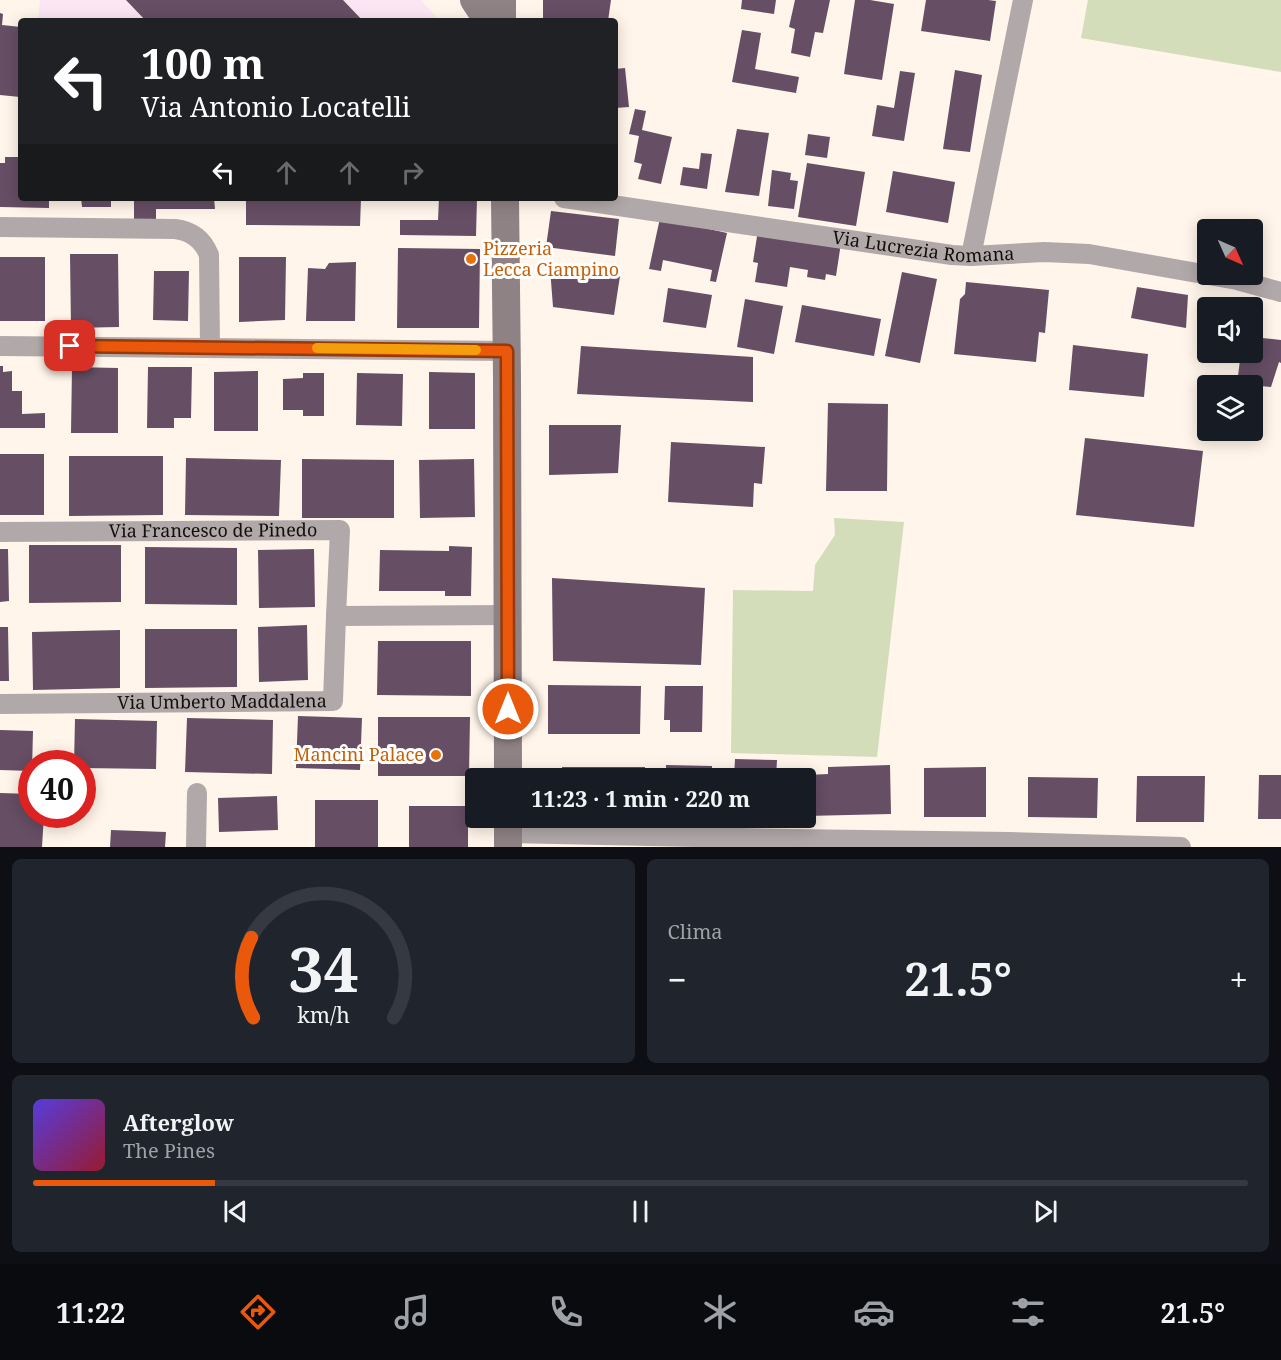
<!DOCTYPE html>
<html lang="it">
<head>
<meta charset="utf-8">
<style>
	:root { --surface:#171b24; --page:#20242c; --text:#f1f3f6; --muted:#9ea1a6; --line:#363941; --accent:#ea580c }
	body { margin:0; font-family:"Noto Serif",serif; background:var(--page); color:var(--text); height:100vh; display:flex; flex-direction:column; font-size:22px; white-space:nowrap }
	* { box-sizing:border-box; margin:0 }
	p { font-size:20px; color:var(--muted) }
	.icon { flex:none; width:33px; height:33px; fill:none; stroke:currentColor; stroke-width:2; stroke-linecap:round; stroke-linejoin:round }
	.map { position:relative; height:847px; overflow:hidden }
	.details { display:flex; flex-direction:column; gap:12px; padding:12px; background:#0d0f14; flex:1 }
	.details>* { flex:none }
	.banner { position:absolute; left:18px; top:18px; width:600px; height:183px; border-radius:6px; box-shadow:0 3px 15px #0003; background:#202124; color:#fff; overflow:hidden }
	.needle { width:39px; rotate:135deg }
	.buttons { position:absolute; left:1197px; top:219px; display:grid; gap:12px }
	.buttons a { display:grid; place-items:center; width:66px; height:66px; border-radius:6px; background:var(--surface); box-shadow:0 3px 15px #0003; font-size:30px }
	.speed { position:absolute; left:18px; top:750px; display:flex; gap:12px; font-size:30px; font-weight:700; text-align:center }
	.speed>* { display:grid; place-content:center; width:78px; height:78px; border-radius:50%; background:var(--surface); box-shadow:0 3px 15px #0003; line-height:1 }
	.speed .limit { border:9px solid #d22; background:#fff; color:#111 }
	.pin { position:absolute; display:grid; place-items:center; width:51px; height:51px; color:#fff; margin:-26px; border-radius:12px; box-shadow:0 3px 9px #0006 }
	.me { position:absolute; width:66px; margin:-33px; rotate:0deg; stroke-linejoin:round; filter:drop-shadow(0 0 4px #0008) }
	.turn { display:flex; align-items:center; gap:21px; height:126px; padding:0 24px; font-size:27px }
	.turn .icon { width:78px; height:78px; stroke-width:2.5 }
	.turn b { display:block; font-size:42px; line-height:51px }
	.lanes { display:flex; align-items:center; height:57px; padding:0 24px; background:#0003; justify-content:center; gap:30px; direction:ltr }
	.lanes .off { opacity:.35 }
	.big { font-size:45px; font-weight:700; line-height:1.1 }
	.details .widget { flex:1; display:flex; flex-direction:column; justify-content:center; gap:9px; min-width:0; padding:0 21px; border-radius:9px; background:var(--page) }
	.details .dial { align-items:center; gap:0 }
	.dial svg { height:156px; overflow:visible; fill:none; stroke:var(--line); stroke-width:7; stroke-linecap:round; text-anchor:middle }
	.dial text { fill:var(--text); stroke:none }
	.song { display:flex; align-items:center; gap:18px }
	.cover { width:72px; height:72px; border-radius:9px; background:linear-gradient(135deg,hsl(250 70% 55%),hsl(350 70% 35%)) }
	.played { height:6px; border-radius:3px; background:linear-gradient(90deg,var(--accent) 15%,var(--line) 15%) }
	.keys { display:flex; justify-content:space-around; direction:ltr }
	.heat { display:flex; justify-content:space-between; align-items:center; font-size:33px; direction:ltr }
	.details .tiles { flex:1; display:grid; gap:12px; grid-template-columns:1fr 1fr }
	.widget:last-child { grid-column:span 2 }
	.trip { position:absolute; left:465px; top:768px; width:351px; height:60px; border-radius:6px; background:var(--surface); box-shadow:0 3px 15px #0003; font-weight:700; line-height:60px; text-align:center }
	.tab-bar { display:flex; height:96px; justify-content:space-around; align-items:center; background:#090b0e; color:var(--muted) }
	.tab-bar .icon { width:42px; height:42px }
	.tab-bar .selected { color:var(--accent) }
	.tab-bar b { font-size:27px; color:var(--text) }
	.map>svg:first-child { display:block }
	.commercial { fill:#fce6f3 }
	.green { fill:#d3ddba }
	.building { fill:#664e65 }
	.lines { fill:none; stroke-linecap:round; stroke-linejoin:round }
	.street { stroke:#b1a8a9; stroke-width:20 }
	.secondary { stroke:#8f8284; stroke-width:28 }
	.route-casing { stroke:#983908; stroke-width:15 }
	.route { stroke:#ea580c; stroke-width:10 }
	.slow { stroke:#f59e0b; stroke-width:10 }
	.food-dot { fill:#e8710a; stroke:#fff; stroke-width:2 }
	.labels { text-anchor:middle; stroke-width:6; stroke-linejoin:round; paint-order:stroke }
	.street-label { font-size:18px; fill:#120e0a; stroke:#fff }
	.food-label { font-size:18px; fill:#c56008; stroke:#fff; text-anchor:start }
</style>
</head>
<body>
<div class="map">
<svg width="1281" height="847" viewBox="0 0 1281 847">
	<rect width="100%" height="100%" fill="#fff5ea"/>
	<path class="commercial" d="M40,0H421L440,21H38Z"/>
	<path class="green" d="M1088,0H1281V72L1081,38Z
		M834,518L904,522L877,757L731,753L733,590L813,591L815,565L835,535Z"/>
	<path class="building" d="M126,0H343L363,21H146Z
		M543,0H611L608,21H543Z
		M742,0H776L774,14L741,9Z
		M795,0H830L823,33L815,32L810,57L791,53L795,29L789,27Z
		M855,0H870L894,4L882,80L844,74Z
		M926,0H988L996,1L990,41L921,31Z
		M0,13L3,14L2,25L21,27L20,97L0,95Z
		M742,30L761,33L755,69L799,77L796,93L732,82Z
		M625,68L629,107L615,108V69Z
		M955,70L982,75L970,152L943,149Z
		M900,71L915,73L904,141L872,136L877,105L894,108Z
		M635,109L646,111L642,130L672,137L661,184L638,179L642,164L634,162L639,136L629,134Z
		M737,129L769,133L759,196L725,192Z
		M808,134L830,137L827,158L805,155Z
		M701,153L712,154L707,189L680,185L683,167L699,169Z
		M5,157H21V198H49V208L0,207V163H5Z
		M807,163L865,172L856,226L798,217Z
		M772,170L791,173L790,180L798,181L794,209L768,206Z
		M893,171L955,182L948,223L886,212Z
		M81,198H111V207H82Z
		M134,198H214L215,209H156V219H134Z
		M246,198H361L360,226L246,225Z
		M439,198H477L476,236L400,235V220H438Z
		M551,211L619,219L615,256L546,247Z
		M660,218L727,233L716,282L710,281L712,270L663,260L661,271L649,269Z
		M758,230L841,243L836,276L826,274L825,280L807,277L808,270L790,267L787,287L755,282L758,263L753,262Z
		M398,248L480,249L479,328H397Z
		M70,254H118L119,327L71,328Z
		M0,257H45V321H0Z
		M239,257H286L285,320L239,322Z
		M356,262L355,321H306L308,268L325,269L329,263Z
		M550,268L620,276L614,315L553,307Z
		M154,271H189L188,321L153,320Z
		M902,272L937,279L920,363L885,356Z
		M966,282L1049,290L1045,333L1039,332L1036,362L954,354L960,299L965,294Z
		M1137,287L1188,295L1186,328L1131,318Z
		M668,288L712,295L706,328L663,322Z
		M745,299L783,306L774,354L737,347Z
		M802,305L881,319L874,356L795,342Z
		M1252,337L1281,340V363L1279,362L1271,387L1237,384L1241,352H1252Z
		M1073,345L1148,354L1144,397L1069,390Z
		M581,346L753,357V402L577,394Z
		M0,366H3V372L12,371V391H22V414L45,413V428H0Z
		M72,367L118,368V433H71Z
		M148,367H192L191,418H174V428H147Z
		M258,371V431H214V372Z
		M429,372L475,373V429H429Z
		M303,373H324V416H303V410H283V379L303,378Z
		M357,373L403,374L402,426L356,425Z
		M828,403L888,404L887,491H826Z
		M549,425H621L618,473L549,475Z
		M1085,438L1203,451L1194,527L1076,515Z
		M671,442L765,447L762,484L754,483L753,507L668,502Z
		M0,454H44V515H0Z
		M69,456H163V515L69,516Z
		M186,458L281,460L279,516L185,515Z
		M302,459L394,460V518H302Z
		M474,459L475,517L420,518L419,460Z
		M29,545H121V602L29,603Z
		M449,546L472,547L471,596H445V591H379L380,550L449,551Z
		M145,547L237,548V605L145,604Z
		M0,549H8L9,601L0,602Z
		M314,549L315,607L259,608L258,550Z
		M552,578L705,588L701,665L553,661Z
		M307,625L308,680L259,682L258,627Z
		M0,627H8L9,681H0Z
		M145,629H237V687L145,688Z
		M120,630V688L33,690L32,632Z
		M378,641H471V696L377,695Z
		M548,685L641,686L640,734H548Z
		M665,686H703L702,732H670V720H664Z
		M298,716L362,718L360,770L296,768Z
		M378,717H470L469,776H378Z
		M187,718L273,720L272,774L185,772Z
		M75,719L157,721L156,769L82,768V764H74Z
		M0,730L33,731L32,771L0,770Z
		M735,759L777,760L776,778H734Z
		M666,765L712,766V778H666Z
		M890,765L891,814L806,816V775L828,774V767Z
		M562,767H645V778H562Z
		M986,767V817H924V768Z
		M1259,775H1281V819H1258Z
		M1137,776H1205L1204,822H1136Z
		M1028,777L1098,778L1097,818L1028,817Z
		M0,793L32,794V814H44L42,847H0Z
		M277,796L278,830L219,832L218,798Z
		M315,800H378V847H315Z
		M409,806H468V847H409Z
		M111,830L166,832L165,847H110Z"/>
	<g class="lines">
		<g class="street">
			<path id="s1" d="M564,198L952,255L971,256L1044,252L1089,254L1237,280L1281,292"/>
			<path d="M0,227L175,229C192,231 203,240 209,255L210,347"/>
			<path d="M971,256L1023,0"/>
			<path d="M0,346L507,351"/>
			<path id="s2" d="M0,532L340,530L336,616"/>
			<path id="s3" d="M0,704L333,701L336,616L508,615"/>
			<path d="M508,833L791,839L1009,842L1181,847"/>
			<path d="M196,847L197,793"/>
		</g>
		<path class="secondary" d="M474,0L488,21
			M502,0V21
			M505,198L507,377L508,778
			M508,847V818"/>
	</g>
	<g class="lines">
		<g class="route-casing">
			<path id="route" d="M70,346L507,351L508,709"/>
		</g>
		<use href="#route" class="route"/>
		<path class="slow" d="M317,348L476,350"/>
	</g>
	<g class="food-dot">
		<circle cx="471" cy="259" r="6"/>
		<circle cx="436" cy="755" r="6"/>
	</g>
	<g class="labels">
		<g class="street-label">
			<text dy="6" stroke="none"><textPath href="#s1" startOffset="363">Via Lucrezia Romana</textPath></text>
			<text dy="6" stroke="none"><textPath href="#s2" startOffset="213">Via Francesco de Pinedo</textPath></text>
			<text dy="6" stroke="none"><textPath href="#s3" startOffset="222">Via Umberto Maddalena</textPath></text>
		</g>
		<g class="food-label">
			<text x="483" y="255">Pizzeria<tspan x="483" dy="21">Lecca Ciampino</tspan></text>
			<text x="424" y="761" text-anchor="end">Mancini Palace</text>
		</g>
	</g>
</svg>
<div class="buttons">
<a><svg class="needle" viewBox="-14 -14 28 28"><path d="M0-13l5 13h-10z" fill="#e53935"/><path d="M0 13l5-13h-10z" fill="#9ea1a6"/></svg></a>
<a><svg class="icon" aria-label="sound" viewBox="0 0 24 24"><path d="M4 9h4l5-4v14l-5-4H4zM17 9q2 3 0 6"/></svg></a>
<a><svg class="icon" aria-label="layers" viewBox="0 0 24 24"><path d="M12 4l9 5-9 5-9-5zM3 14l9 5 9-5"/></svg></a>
</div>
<div class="speed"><div class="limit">40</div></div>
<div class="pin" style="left:70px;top:346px;background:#d93025"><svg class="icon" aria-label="arrive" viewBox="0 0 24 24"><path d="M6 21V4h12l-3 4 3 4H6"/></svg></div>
<svg class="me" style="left:508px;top:709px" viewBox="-20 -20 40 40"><circle r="17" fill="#ea580c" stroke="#fff" stroke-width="3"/><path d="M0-11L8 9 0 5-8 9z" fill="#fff"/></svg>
<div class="trip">11:23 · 1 min · 220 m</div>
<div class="banner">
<div class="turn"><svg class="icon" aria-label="left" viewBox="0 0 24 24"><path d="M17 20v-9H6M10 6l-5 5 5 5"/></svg><div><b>100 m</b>Via Antonio Locatelli</div></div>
<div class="lanes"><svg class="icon" aria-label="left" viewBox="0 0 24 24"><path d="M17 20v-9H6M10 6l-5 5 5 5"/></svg><svg class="icon off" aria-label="ahead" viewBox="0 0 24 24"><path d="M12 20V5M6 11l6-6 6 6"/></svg><svg class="icon off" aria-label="ahead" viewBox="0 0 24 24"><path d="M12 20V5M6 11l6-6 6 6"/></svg><svg class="icon off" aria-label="right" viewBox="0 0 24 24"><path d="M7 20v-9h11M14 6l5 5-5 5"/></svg></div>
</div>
</div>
<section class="details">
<div class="tiles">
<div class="widget dial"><svg viewBox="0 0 100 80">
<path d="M14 69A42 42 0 1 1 86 69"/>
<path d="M14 69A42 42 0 0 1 13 28" stroke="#ea580c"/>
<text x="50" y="56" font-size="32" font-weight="700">34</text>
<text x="50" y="72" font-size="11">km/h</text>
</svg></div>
<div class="widget"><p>Clima</p>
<div class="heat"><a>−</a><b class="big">21.5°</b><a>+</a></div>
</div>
<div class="widget">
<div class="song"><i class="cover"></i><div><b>Afterglow</b><p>The Pines</p></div></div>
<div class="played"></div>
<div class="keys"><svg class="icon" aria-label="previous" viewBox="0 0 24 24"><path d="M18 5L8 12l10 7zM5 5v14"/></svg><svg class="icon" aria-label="pause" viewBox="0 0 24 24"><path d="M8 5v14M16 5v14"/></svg><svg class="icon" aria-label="next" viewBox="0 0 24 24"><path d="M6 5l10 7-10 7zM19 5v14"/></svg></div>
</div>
</div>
</section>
<nav class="tab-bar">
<b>11:22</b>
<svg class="icon selected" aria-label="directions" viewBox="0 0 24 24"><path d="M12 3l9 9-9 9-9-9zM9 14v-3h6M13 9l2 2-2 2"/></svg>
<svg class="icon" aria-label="music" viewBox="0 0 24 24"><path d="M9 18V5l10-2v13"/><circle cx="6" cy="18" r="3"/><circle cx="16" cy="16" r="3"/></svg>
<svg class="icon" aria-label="phone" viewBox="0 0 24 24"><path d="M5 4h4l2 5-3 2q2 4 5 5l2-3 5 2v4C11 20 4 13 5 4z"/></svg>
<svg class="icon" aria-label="climate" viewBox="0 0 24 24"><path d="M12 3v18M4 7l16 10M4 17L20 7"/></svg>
<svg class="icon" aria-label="car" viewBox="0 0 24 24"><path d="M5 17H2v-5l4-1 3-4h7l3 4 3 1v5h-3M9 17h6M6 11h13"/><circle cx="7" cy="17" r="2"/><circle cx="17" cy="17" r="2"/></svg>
<svg class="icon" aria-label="filters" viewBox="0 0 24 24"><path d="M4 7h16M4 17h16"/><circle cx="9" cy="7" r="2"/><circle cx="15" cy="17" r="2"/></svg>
<b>21.5°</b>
</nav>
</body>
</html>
